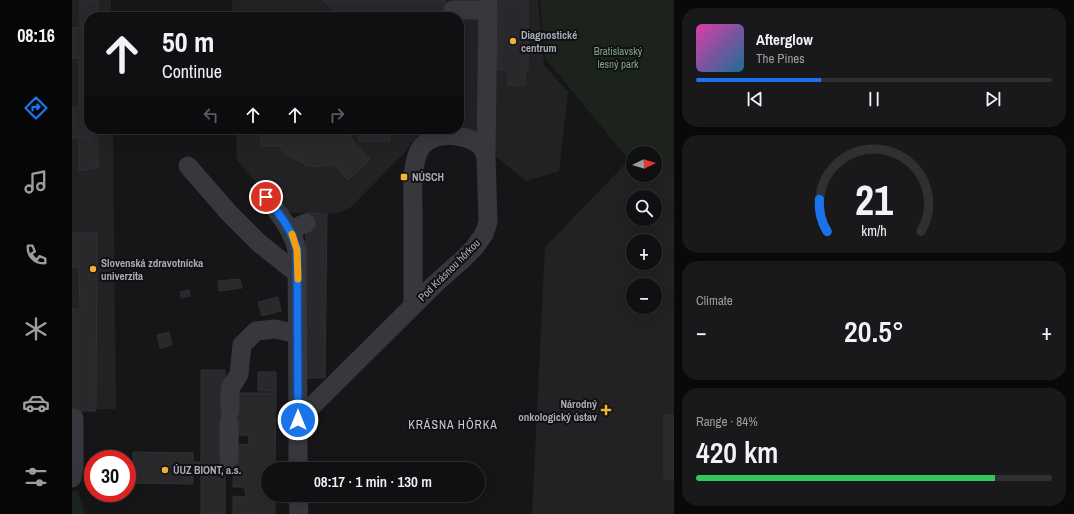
<!DOCTYPE html>
<html lang="en">
<head>
<meta charset="utf-8">
<style>
	:root { --surface:#101012; --page:#19191b; --text:#f1f3f6; --muted:#9c9d9f; --line:#303032; --accent:#1a73e8 }
	body { margin:0; font-family:"Archivo Narrow",sans-serif; background:var(--page); color:var(--text); height:100vh; display:flex; flex-direction:column; font-size:15px; white-space:nowrap }
	* { box-sizing:border-box; margin:0 }
	p { font-size:13px; color:var(--muted) }
	.icon { flex:none; width:22px; height:22px; fill:none; stroke:currentColor; stroke-width:2; stroke-linecap:round; stroke-linejoin:round }
	.map { position:relative; flex:1; overflow:hidden }
	.drawer { display:flex; flex-direction:column; gap:8px; padding:8px; background:#09090a; width:400px }
	.drawer>* { flex:none }
	.hud { position:absolute; left:12px; top:12px; width:380px; height:122px; border-radius:16px; box-shadow:0 4px 16px #0002,0 0 0 1px var(--line); background:#101012; color:var(--text); overflow:hidden }
	.needle { width:26px; rotate:85deg }
	.controls { position:absolute; left:554px; top:146px; display:grid; gap:8px }
	.controls a { display:grid; place-items:center; width:36px; height:36px; border-radius:50%; background:var(--surface); box-shadow:0 4px 16px #0002,0 0 0 1px var(--line); font-size:20px }
	.speed { position:absolute; left:12px; top:450px; display:flex; gap:8px; font-size:20px; font-weight:700; text-align:center }
	.speed>* { display:grid; place-content:center; width:52px; height:52px; border-radius:50%; background:var(--surface); box-shadow:0 4px 16px #0002,0 0 0 1px var(--line); line-height:1 }
	.speed .limit { border:6px solid #d22; background:#fff; color:#111 }
	.pin { position:absolute; display:grid; place-items:center; width:34px; height:34px; color:#fff; margin:-17px; border:2px solid #fff; border-radius:50%; box-shadow:0 1px 4px #0007 }
	.me { position:absolute; width:44px; margin:-22px; rotate:0deg; stroke-linejoin:round; filter:drop-shadow(0 0 3px #0008) }
	.turn { display:flex; align-items:center; gap:14px; height:84px; padding:0 12px; font-size:18px }
	.turn .icon { width:52px; height:52px; stroke-width:2.5 }
	.turn b { display:block; font-size:28px; line-height:34px }
	.lanes { display:flex; align-items:center; height:38px; padding:0 12px; background:#0003; justify-content:center; gap:20px; direction:ltr }
	.lanes .off { opacity:.35 }
	.big { font-size:30px; font-weight:600; line-height:1.1 }
	.drawer .widget { flex:1; display:flex; flex-direction:column; justify-content:center; gap:6px; min-width:0; padding:0 14px; border-radius:16px; background:var(--page) }
	.drawer .dial { align-items:center; gap:0 }
	.dial svg { height:104px; overflow:visible; fill:none; stroke:var(--line); stroke-width:7; stroke-linecap:round; text-anchor:middle }
	.dial text { fill:var(--text); stroke:none }
	.song { display:flex; align-items:center; gap:12px }
	.cover { width:48px; height:48px; border-radius:6px; background:linear-gradient(135deg,hsl(320 70% 55%),hsl(200 70% 35%)) }
	.played { height:4px; border-radius:2px; background:linear-gradient(90deg,var(--accent) 35%,var(--line) 35%) }
	.keys { display:flex; justify-content:space-around; direction:ltr }
	.heat { display:flex; justify-content:space-between; align-items:center; font-size:22px; direction:ltr }
	.charge { height:6px; border-radius:3px; background:linear-gradient(90deg,#34c759 84%,var(--line) 0) }
	.trip { position:absolute; left:189px; top:462px; width:224px; height:40px; border-radius:20px; background:var(--surface); box-shadow:0 4px 16px #0002,0 0 0 1px var(--line); font-weight:600; line-height:40px; text-align:center }
	main { display:flex; flex:1; min-height:0 }
	.dock { display:flex; flex-direction:column; width:72px; justify-content:space-around; align-items:center; background:#060607; color:var(--muted) }
	.dock .icon { width:28px; height:28px }
	.dock .on { color:var(--accent) }
	.dock b { font-size:18px; color:var(--text) }
	.map>svg:first-child { display:block }
	.built { fill:#222225; fill-rule:evenodd }
	.green { fill:#1c231d }
	.building { fill:#29292c; stroke:#303034 }
	.lines { fill:none; stroke-linecap:round; stroke-linejoin:round }
	.minor { stroke:#37383d; stroke-width:19 }
	.route-casing { stroke:#114b97; stroke-width:10 }
	.route { stroke:#1a73e8; stroke-width:7 }
	.slow { stroke:#f59e0b; stroke-width:7 }
	.poi-dot { fill:#f2b134; stroke:#111113; stroke-width:1.5 }
	.labels { text-anchor:middle; stroke-width:4; stroke-linejoin:round; paint-order:stroke }
	.poi-label { font-size:11px; font-weight:bold; fill:#a8adb8; stroke:#111113; text-anchor:start }
	.park-label { font-size:11px; fill:#7fa381; stroke:#111113 }
	.street-label { font-size:11px; fill:#a8adb8; stroke:#111113 }
	.neighbourhood-label { font-size:12px; letter-spacing:1px; fill:#c9ccd4; stroke:#111113 }
</style>
</head>
<body>
<main>
<nav class="dock">
<b>08:16</b>
<svg class="icon on" aria-label="directions" viewBox="0 0 24 24"><path d="M12 3l9 9-9 9-9-9zM9 14v-3h6M13 9l2 2-2 2"/></svg>
<svg class="icon" aria-label="music" viewBox="0 0 24 24"><path d="M9 18V5l10-2v13"/><circle cx="6" cy="18" r="3"/><circle cx="16" cy="16" r="3"/></svg>
<svg class="icon" aria-label="phone" viewBox="0 0 24 24"><path d="M5 4h4l2 5-3 2q2 4 5 5l2-3 5 2v4C11 20 4 13 5 4z"/></svg>
<svg class="icon" aria-label="climate" viewBox="0 0 24 24"><path d="M12 3v18M4 7l16 10M4 17L20 7"/></svg>
<svg class="icon" aria-label="car" viewBox="0 0 24 24"><path d="M5 17H2v-5l4-1 3-4h7l3 4 3 1v5h-3M9 17h6M6 11h13"/><circle cx="7" cy="17" r="2"/><circle cx="17" cy="17" r="2"/></svg>
<svg class="icon" aria-label="filters" viewBox="0 0 24 24"><path d="M4 7h16M4 17h16"/><circle cx="9" cy="7" r="2"/><circle cx="15" cy="17" r="2"/></svg>
</nav>
<div class="map">
<svg width="602" height="514" viewBox="0 0 602 514">
	<rect width="100%" height="100%" fill="#161618"/>
	<path class="built" d="M0,0H39V17H17V129H41L44,409H0Z
		M160,0H466L472,65L496,92L487,171L454,181L421,154L403,133L387,125V17H161Z
		M164,129H355L347,134L330,155L279,207L268,212L255,214L208,212L165,160Z
		M557,160H561V175H583V161H602V514H460L473,247ZM561,197H583V219H561ZM561,241H583V263H561ZM561,285H583V307H561Z"/>
	<path class="green" d="M468,0H602V161H583V153H561V160H557L473,58Z
		M6,490L13,514H0V492Z"/>
	<path class="building" d="M8,0H26V17H17V27H8Z
		M251,0H373V15H386V17H269Z
		M427,0H456V69L453,70V85H436V70H425Z
		M8,27H17V58H0V28Z
		M7,58H17V107H7Z
		M7,107H17V129H20V137L0,138V108Z
		M20,129H26V168H16V170H7V137H20Z
		M189,129H269L275,136L276,135L281,140L280,141L298,159L276,180L261,164L243,167L234,165L214,154L207,146H189Z
		M287,129H318V141H287Z
		M234,213L255,214L253,378H232Z
		M0,233H25L24,411H0V309H8L7,267H0Z
		M168,279L170,288L147,291L146,281Z
		M117,290L118,296L109,298L108,292Z
		M206,297L209,311L190,316L186,302Z
		M97,332L100,345L88,348L85,335Z
		M129,370H153V411L161,463L162,473H153V514H129Z
		M186,372H204V391H186Z
		M162,393H204L203,469H196V495H203V514H161V496L174,497V493H173V487H161L162,445L177,444L176,435H162Z
		M592,415H602V479H592Z
		M61,452L121,453V462H128L129,475H121V484L61,483V476H57V465L61,466Z"/>
	<g class="lines">
		<path class="minor" d="M381,10H415
			M116,166L157,213L187,243L226,274
			M194,197C207,214 220,229 225,250L226,420
			M219,233L227,226L234,223
			M341,306C341,275 341,244 341,214C341,194 339,171 346,153C355,130 392,132 408,145C411,148 412,152 414,156
			M158,411V389L167,374L170,345L184,331L203,329L226,334
			M157,459V423
			M226,469V420L364,283L390,260L403,247L412,234L416,222L414,156L416,0
			M0,478L2,467V418
			M226,495L227,514"/>
	</g>
	<g class="lines">
		<g class="route-casing">
			<path id="route" d="M194,197C207,214 220,229 225,250L226,420"/>
		</g>
		<use href="#route" class="route"/>
		<path class="slow" d="M220,234L225,250L226,279"/>
	</g>
	<g class="poi-dot">
		<circle cx="441" cy="41" r="4"/>
		<rect x="328" y="173" width="8" height="8" rx="2"/>
		<circle cx="21" cy="269" r="4"/>
		<path d="M532 404h4v4h4v4h-4v4h-4v-4h-4v-4h4z"/>
		<circle cx="93" cy="470" r="4"/>
	</g>
	<g class="labels">
		<g class="poi-label">
			<text x="449" y="39">Diagnostické<tspan x="449" dy="13">centrum</tspan></text>
			<text x="340" y="181">NÚSCH</text>
			<text x="29" y="267">Slovenská zdravotnícka<tspan x="29" dy="13">univerzita</tspan></text>
			<text x="525" y="408" text-anchor="end">Národný<tspan x="525" dy="13">onkologický ústav</tspan></text>
			<text x="101" y="474">ÚUZ BIONT, a.s.</text>
		</g>
		<g class="park-label">
			<text x="546" y="55">Bratislavský<tspan x="546" dy="13">lesný park</tspan></text>
		</g>
		<g class="street-label">
			<text transform="translate(377 270) rotate(-45)" y="4">Pod Krásnou hôrkou</text>
		</g>
		<g class="neighbourhood-label">
			<text x="381" y="429">KRÁSNA HÔRKA</text>
		</g>
	</g>
</svg>
<div class="controls">
<a><svg class="needle" viewBox="-14 -14 28 28"><path d="M0-13l5 13h-10z" fill="#e53935"/><path d="M0 13l5-13h-10z" fill="#9c9d9f"/></svg></a>
<a><svg class="icon" aria-label="search" viewBox="0 0 24 24"><circle cx="10" cy="10" r="6"/><path d="M15 15l6 6"/></svg></a>
<a>+</a>
<a>−</a>
</div>
<div class="speed"><div class="limit">30</div></div>
<div class="pin" style="left:194px;top:197px;background:#d93025"><svg class="icon" aria-label="arrive" viewBox="0 0 24 24"><path d="M6 21V4h12l-3 4 3 4H6"/></svg></div>
<svg class="me" style="left:226px;top:420px" viewBox="-20 -20 40 40"><circle r="17" fill="#1a73e8" stroke="#fff" stroke-width="3"/><path d="M0-11L8 9 0 5-8 9z" fill="#fff"/></svg>
<div class="trip">08:17 · 1 min · 130 m</div>
<div class="hud">
<div class="turn"><svg class="icon" aria-label="ahead" viewBox="0 0 24 24"><path d="M12 20V5M6 11l6-6 6 6"/></svg><div><b>50 m</b>Continue</div></div>
<div class="lanes"><svg class="icon off" aria-label="left" viewBox="0 0 24 24"><path d="M17 20v-9H6M10 6l-5 5 5 5"/></svg><svg class="icon" aria-label="ahead" viewBox="0 0 24 24"><path d="M12 20V5M6 11l6-6 6 6"/></svg><svg class="icon" aria-label="ahead" viewBox="0 0 24 24"><path d="M12 20V5M6 11l6-6 6 6"/></svg><svg class="icon off" aria-label="right" viewBox="0 0 24 24"><path d="M7 20v-9h11M14 6l5 5-5 5"/></svg></div>
</div>
</div>
<section class="drawer">
<div class="widget">
<div class="song"><i class="cover"></i><div><b>Afterglow</b><p>The Pines</p></div></div>
<div class="played"></div>
<div class="keys"><svg class="icon" aria-label="previous" viewBox="0 0 24 24"><path d="M18 5L8 12l10 7zM5 5v14"/></svg><svg class="icon" aria-label="pause" viewBox="0 0 24 24"><path d="M8 5v14M16 5v14"/></svg><svg class="icon" aria-label="next" viewBox="0 0 24 24"><path d="M6 5l10 7-10 7zM19 5v14"/></svg></div>
</div>
<div class="widget dial"><svg viewBox="0 0 100 80">
<path d="M14 69A42 42 0 1 1 86 69"/>
<path d="M14 69A42 42 0 0 1 8 44" stroke="#1a73e8"/>
<text x="50" y="56" font-size="32" font-weight="700">21</text>
<text x="50" y="72" font-size="11">km/h</text>
</svg></div>
<div class="widget"><p>Climate</p>
<div class="heat"><a>−</a><b class="big">20.5°</b><a>+</a></div>
</div>
<div class="widget"><p>Range · 84%</p><b class="big">420 km</b><div class="charge"></div></div>
</section>
</main>
</body>
</html>
